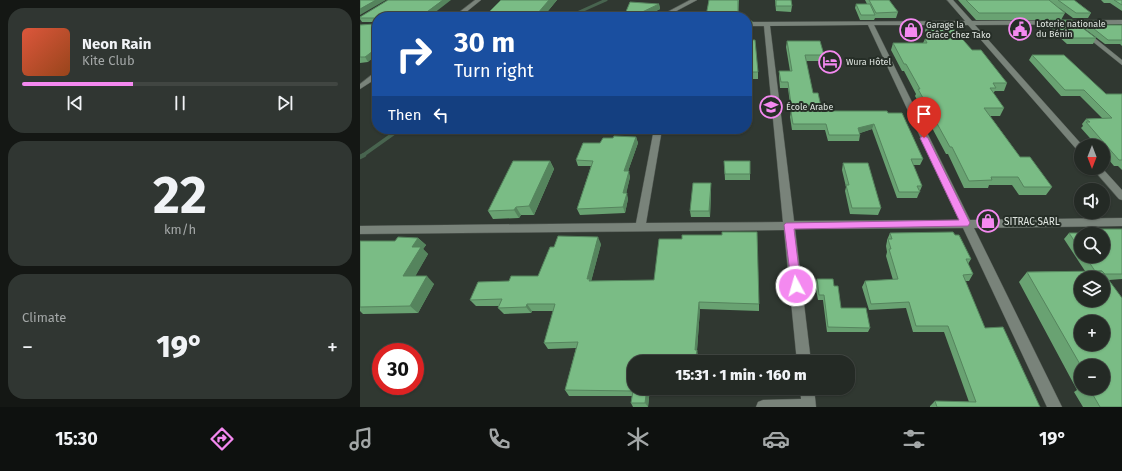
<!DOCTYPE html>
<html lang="en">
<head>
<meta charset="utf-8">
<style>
	:root { --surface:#242a25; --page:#303632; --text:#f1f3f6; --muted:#a3a7a7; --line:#414642; --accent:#f489f0 }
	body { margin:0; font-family:"Fira Sans",sans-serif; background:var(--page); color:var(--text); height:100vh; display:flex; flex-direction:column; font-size:15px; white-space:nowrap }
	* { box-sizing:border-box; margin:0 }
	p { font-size:13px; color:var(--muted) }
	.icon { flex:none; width:22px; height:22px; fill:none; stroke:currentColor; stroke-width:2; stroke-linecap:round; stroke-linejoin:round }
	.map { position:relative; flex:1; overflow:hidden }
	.panel { display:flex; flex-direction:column; gap:8px; padding:8px; background:#141714; width:360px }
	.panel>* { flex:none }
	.hud { position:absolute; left:12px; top:12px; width:380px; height:122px; border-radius:16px; box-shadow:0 1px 3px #0004,0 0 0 1px var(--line); background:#1a4fa0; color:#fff; overflow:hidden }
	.needle { width:26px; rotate:180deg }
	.tools { position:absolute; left:714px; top:139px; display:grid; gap:8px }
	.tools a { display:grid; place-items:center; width:36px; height:36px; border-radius:50%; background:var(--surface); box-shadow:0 1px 3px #0004,0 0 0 1px var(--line); font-size:20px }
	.speed { position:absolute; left:12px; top:343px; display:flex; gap:8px; font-size:20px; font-weight:700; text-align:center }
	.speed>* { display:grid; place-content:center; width:52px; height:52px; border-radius:50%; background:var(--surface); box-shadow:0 1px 3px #0004,0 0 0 1px var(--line); line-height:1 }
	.speed .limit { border:6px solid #d22; background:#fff; color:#111 }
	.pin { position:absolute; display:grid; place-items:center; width:34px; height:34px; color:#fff; margin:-41px -17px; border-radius:50% 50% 50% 0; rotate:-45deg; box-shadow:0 0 4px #0007 }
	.pin .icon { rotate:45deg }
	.me { position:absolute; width:44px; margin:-22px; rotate:354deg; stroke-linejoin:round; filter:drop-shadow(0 0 3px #0008) }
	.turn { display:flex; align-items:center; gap:14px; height:84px; padding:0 16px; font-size:18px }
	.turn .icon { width:52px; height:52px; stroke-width:2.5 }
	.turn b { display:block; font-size:28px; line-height:34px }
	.then { display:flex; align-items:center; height:38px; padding:0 16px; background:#0003; gap:8px; font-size:15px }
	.big { font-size:30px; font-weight:800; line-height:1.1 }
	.panel .card { flex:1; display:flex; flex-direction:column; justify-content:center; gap:6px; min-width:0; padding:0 14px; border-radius:16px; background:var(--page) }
	.panel .dial { align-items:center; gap:0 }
	.dial b { font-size:52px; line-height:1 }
	.song { display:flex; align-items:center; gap:12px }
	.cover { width:48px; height:48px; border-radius:6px; background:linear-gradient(135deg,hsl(10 70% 55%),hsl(20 70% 35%)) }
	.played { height:4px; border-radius:2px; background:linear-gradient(90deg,var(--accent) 35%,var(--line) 35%) }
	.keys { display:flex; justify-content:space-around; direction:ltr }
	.heat { display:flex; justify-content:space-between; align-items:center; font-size:22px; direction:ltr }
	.trip { position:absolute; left:267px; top:355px; width:228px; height:40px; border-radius:16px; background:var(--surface); box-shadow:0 1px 3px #0004,0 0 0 1px var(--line); font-weight:800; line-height:40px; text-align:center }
	.tabs { display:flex; height:64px; justify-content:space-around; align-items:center; background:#0e110f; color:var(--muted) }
	.tabs .icon { width:28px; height:28px }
	.tabs .selected { color:var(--accent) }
	.tabs b { font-size:18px; color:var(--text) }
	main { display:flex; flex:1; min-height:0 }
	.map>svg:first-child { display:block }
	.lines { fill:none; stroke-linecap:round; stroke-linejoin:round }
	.stream-far2 { stroke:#48644f; stroke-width:3 }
	.stream-far1 { stroke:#48644f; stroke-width:3.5 }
	.stream { stroke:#48644f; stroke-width:4.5 }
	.minor-casing { stroke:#505751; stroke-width:1 }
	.minor { fill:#79837a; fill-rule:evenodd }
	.wall { fill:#69a272; fill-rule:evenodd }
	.shaded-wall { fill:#55845d }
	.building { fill:#7abc85; stroke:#55845d; fill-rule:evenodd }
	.route { fill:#f489f0; stroke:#9f599c }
	.labels { text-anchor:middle; stroke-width:4; stroke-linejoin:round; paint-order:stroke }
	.far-poi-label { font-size:9px; fill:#dfe5e0; stroke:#262e27; text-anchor:start }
	.poi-label { font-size:10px; fill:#dfe5e0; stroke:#262e27; text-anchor:start }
</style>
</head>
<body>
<main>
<section class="panel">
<div class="card">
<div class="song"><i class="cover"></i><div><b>Neon Rain</b><p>Kite Club</p></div></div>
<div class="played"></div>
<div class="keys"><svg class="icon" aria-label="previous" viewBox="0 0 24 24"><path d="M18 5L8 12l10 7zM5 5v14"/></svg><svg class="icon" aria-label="pause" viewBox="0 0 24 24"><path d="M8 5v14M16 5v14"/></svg><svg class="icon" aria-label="next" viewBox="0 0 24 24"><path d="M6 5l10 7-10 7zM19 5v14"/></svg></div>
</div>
<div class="card dial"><b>22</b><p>km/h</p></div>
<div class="card"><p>Climate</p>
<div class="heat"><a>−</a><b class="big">19°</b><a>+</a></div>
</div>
</section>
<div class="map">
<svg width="762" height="407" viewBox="0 0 762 407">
	<rect width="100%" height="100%" fill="#303831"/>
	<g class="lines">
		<path class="stream-far2" d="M208,17L246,0"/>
		<path class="stream-far1" d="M2,156L40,129"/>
		<path class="stream" d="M0,157L4,155"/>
		<g class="minor-casing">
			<path id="minor" d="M115,0H121L100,17H93Z
				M330,0H337L305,17H298Z
				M587,0H593L612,21L762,20V24L615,25L723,146H721V152L718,151L608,25H514L610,220L762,218V226L614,228L702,407H687L603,228L435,229L451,362H437L424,230L0,234V226L276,223L294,129H302L286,223L423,222L404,26H387V22L605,21ZM508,25L599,220L434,221L410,26Z
				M722,31H726L762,60V65L722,33Z
				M14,73H17V78L0,89V84Z
				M732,168H742L762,190V200L759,199Z
				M440,388H454L456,407H396L398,402L403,400L441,399Z"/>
		</g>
		<use href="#minor" class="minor"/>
	</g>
	<path class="wall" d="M141,0H197L183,17H124Z
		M349,0H379L378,17H346Z
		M415,0H431L432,6L431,12L416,11Z
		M505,0H529L538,12L536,18H515L514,20H500L495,8L496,4H507Z
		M598,0H714L731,13L728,18H713L698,7L705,13L701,20H616Z
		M741,0H762V11L750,3H744Z
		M299,4L300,9L284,17H266L265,14Z
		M0,17H17L8,62L0,63V25L15,24V22H2L0,19Z
		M690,20L736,38L733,44H707L687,26Z
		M387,21L392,40L398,72V79H387Z
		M724,21L745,25H762V46L760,44H745L721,26Z
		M567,24L612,50L647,83L644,91H635L633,93L644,108L640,116H630L660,157L692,187L686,195H659L652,185H629L628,188H604L588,154H586L555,96L556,94L544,71H542L531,50L533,43H563L565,39H570L565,31Z
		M427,41L464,55L463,61H446L453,93L462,111L528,113L563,159L560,165H553L562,186L557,198H537L512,129L500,133V135L499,141H468L465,130H432L430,117L431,112L428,88H420L419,76V71H430L426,47Z
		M672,55L746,94H762V170L758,166H754L743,153V146H737L721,128L723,126L722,124L726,119L742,118L720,96H701L669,60Z
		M276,137L278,143L268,171L270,177L266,193L268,199L265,213L220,215L217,209L231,166H218L216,160L240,143L253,138Z
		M190,161L194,169L174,215H161L159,218L133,219L128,211Z
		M364,161H390V180H365Z
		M483,163L521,208L518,215L490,214L485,191L486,187L482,170Z
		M351,190L350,217H331L330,211Z
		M736,229H762V279L749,280L762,407H723L714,392L717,390L659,282L667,272L725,271L704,239L709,233H733ZM721,234L743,256H721ZM721,366L743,388H721Z
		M530,233L595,235L611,259L608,264L613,274L609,281H605L625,328L680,407H570V406L575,401L609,402L584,332H553L546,308L509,310L502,287L505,281L533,280L526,256L527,252L526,246L527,241V240Z
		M58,238L66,245L63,249L68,254L55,276L74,284L58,313L3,314L0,311V241H35Z
		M241,244L231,281L399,304V311L340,309L337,350L274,362L290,388L288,407H273L271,403L272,396H209L205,390L216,348L188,349L184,343L193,311H172L171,313L144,314L138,308L139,306H116L110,300L149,281L178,276Z
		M457,279L474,286L481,308L510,328L508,332H467L463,300H458L455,284Z"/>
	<path class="shaded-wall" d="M16,0H26L0,15V9Z
		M83,0H91L69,17H60Z
		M189,0H197L183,17H178L177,14Z
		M299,4L300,9L284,17H279L278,14Z
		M143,14L145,17H140Z
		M17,48V55L8,62L5,57Z
		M514,124L512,129L497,134L498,128Z
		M276,137L278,143L266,177L264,171Z
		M190,161L194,169L174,215L169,206Z
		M269,171L270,177L265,199L263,193Z
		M351,183V190L350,217L349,211Z
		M267,193L268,199L265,213L263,207Z
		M156,207L161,215L159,218L154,210Z
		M238,237L241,244L231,282L227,279Z
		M58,238L66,245L63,249L68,254L51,284L43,276L52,247Z
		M67,276L74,284L58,313L50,306Z
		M339,302L340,309L337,350L338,355L337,362L335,350Z
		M167,304L172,311L171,313L166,307Z
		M287,388H290L288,407L285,403Z"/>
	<path class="building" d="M0,0H16L0,9Z
		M28,0H83L60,17H17V48L5,57H0V25L15,24L16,19L14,18H0V17Z
		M141,0H189L177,14H143L140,17H124Z
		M349,0H378V16H346Z
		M416,0H431L432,6H416Z
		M509,0H529L538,12L516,13Z
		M606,0H689L705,13H619Z
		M698,0H714L731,13H716Z
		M754,0H762V5Z
		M270,2L299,4L278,14H265Z
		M496,4H510L515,15H501Z
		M382,15H386V17H381Z
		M690,20H712L736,38H710Z
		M387,21H392V40H395L398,72H387Z
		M724,21H740L745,25H762V40H748Z
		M567,24H589L612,50H621L647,83H633L636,88H630L644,108H624L660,157H670L692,187H664L658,177H631L632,180L609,181L592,147H590L558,89H560L546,64H544L533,43H567L565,39H576Z
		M427,41H460L464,55H445L453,93H458L462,111H527L528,113H542L563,159H551L562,186H557L560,192H539L514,124L498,128L500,135H469L466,124H433L431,112H432L428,82H421L419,71H432Z
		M672,55H704L746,94H762V160H759L726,122H730L726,119L752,118L724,90H705Z
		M254,136L276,137L264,171H269L263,193H267L263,207L217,209L233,161L216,160L223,143H240L243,138H253Z
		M153,161H190L169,206L156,207L154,210L128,211Z
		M364,161H390V174H365Z
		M483,163H508L521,208H492L486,185H489Z
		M333,183H351L349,211H330Z
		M736,229H762V274H745L742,271H735L725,256H743V234H721V251L709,233H739Z
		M362,232H397L399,304L339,302L335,350H337L336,356H345V362H274V388H287L285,403H271L273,391L205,390L218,342L184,343L195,304H167L166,307L138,308L142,299L110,300L118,282L149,281L151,276H178L190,247H194L198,236L238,237L227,279H230L229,281L294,280L299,239H322V235H362Z
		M593,232L595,235H599L611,259H606L613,274L603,275L625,328L643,327L680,407H577L575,401L616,402L588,326H556L549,302L511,304L505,281L538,279L529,249H531L528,239H532L530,233Z
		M38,237L58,238L52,247H61L43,276H67L50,306L0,307V241H35Z
		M742,271L762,298V407H740L729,388H743V366H721L667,272ZM721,278H743V300H721ZM721,322H743V344H721Z
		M457,279H473L474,286H478L481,308H506L510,328L468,327L464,295H459Z"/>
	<path class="route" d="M564,135L568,138L610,223L608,226L434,229L441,286L440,289L436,291L432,289L424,225L426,223L599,220L560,138Z"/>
	<defs>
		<g id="civic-ring" transform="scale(1.15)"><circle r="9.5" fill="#262e27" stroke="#f489f0" stroke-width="1.5"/><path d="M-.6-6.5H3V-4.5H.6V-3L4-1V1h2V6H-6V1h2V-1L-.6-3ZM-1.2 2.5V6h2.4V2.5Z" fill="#f489f0"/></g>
		<g id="shop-ring" transform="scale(1.15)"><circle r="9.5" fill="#262e27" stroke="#f489f0" stroke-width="1.5"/><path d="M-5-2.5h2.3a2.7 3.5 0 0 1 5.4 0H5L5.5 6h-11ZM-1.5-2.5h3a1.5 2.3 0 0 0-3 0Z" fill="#f489f0"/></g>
		<g id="hotel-ring" transform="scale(1.15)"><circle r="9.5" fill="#262e27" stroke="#f489f0" stroke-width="1.5"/><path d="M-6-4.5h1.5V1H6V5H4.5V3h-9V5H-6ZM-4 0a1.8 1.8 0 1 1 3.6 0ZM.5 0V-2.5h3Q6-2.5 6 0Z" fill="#f489f0"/></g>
		<g id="school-ring" transform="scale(1.15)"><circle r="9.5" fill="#262e27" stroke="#f489f0" stroke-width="1.5"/><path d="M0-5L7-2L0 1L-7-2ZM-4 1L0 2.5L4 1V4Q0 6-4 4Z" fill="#f489f0"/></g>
	</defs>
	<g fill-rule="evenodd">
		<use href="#civic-ring" x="660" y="29"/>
		<use href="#shop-ring" x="551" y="30"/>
		<use href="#hotel-ring" x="470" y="62"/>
		<use href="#school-ring" x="411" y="107"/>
		<use href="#shop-ring" x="628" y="221"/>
	</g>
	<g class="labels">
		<g class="far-poi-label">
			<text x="676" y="27">Loterie nationale<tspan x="676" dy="10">du Bénin</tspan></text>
			<text x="566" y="28">Garage la<tspan x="566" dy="10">Grâce chez Tako</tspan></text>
			<text x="486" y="65">Wura Hôtel</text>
			<text x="426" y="110">École Arabe</text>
		</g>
		<g class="poi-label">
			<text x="644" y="225">SITRAC SARL</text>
		</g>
	</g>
</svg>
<div class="tools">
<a><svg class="needle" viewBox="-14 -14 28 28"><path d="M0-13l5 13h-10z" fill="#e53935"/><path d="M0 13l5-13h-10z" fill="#a3a7a7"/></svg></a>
<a><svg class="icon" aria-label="sound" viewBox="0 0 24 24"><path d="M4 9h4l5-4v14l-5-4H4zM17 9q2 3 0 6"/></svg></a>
<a><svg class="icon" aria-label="search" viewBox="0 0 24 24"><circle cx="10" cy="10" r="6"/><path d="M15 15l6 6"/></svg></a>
<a><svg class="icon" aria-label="layers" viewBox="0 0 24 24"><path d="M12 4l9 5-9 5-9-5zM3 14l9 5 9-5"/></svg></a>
<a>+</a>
<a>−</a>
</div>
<div class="speed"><div class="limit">30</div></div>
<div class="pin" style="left:564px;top:138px;background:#d93025"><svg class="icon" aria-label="arrive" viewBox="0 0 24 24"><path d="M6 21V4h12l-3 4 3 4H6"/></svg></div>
<svg class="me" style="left:436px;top:286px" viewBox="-20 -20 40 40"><circle r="17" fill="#f489f0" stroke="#fff" stroke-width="3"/><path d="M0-11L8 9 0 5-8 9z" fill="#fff"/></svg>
<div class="trip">15:31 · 1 min · 160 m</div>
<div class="hud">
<div class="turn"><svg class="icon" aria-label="right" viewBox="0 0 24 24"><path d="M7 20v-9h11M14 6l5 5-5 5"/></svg><div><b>30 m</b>Turn right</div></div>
<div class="then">Then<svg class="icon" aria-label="left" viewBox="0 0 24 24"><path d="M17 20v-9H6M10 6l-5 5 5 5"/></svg></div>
</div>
</div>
</main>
<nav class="tabs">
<b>15:30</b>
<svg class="icon selected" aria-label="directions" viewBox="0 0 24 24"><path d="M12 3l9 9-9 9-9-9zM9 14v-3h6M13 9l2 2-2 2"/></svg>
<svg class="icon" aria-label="music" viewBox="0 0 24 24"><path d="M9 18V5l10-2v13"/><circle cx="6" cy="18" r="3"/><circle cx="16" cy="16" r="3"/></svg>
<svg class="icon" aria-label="phone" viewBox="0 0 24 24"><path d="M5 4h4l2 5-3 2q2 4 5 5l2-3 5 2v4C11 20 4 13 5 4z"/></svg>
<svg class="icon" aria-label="climate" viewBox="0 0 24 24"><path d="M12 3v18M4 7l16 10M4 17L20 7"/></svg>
<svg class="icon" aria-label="car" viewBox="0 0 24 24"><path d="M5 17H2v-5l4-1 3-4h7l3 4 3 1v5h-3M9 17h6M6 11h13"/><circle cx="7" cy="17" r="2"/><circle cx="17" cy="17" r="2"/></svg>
<svg class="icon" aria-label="filters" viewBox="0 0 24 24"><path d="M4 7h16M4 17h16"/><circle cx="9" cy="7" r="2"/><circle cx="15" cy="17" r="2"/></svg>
<b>19°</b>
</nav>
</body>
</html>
